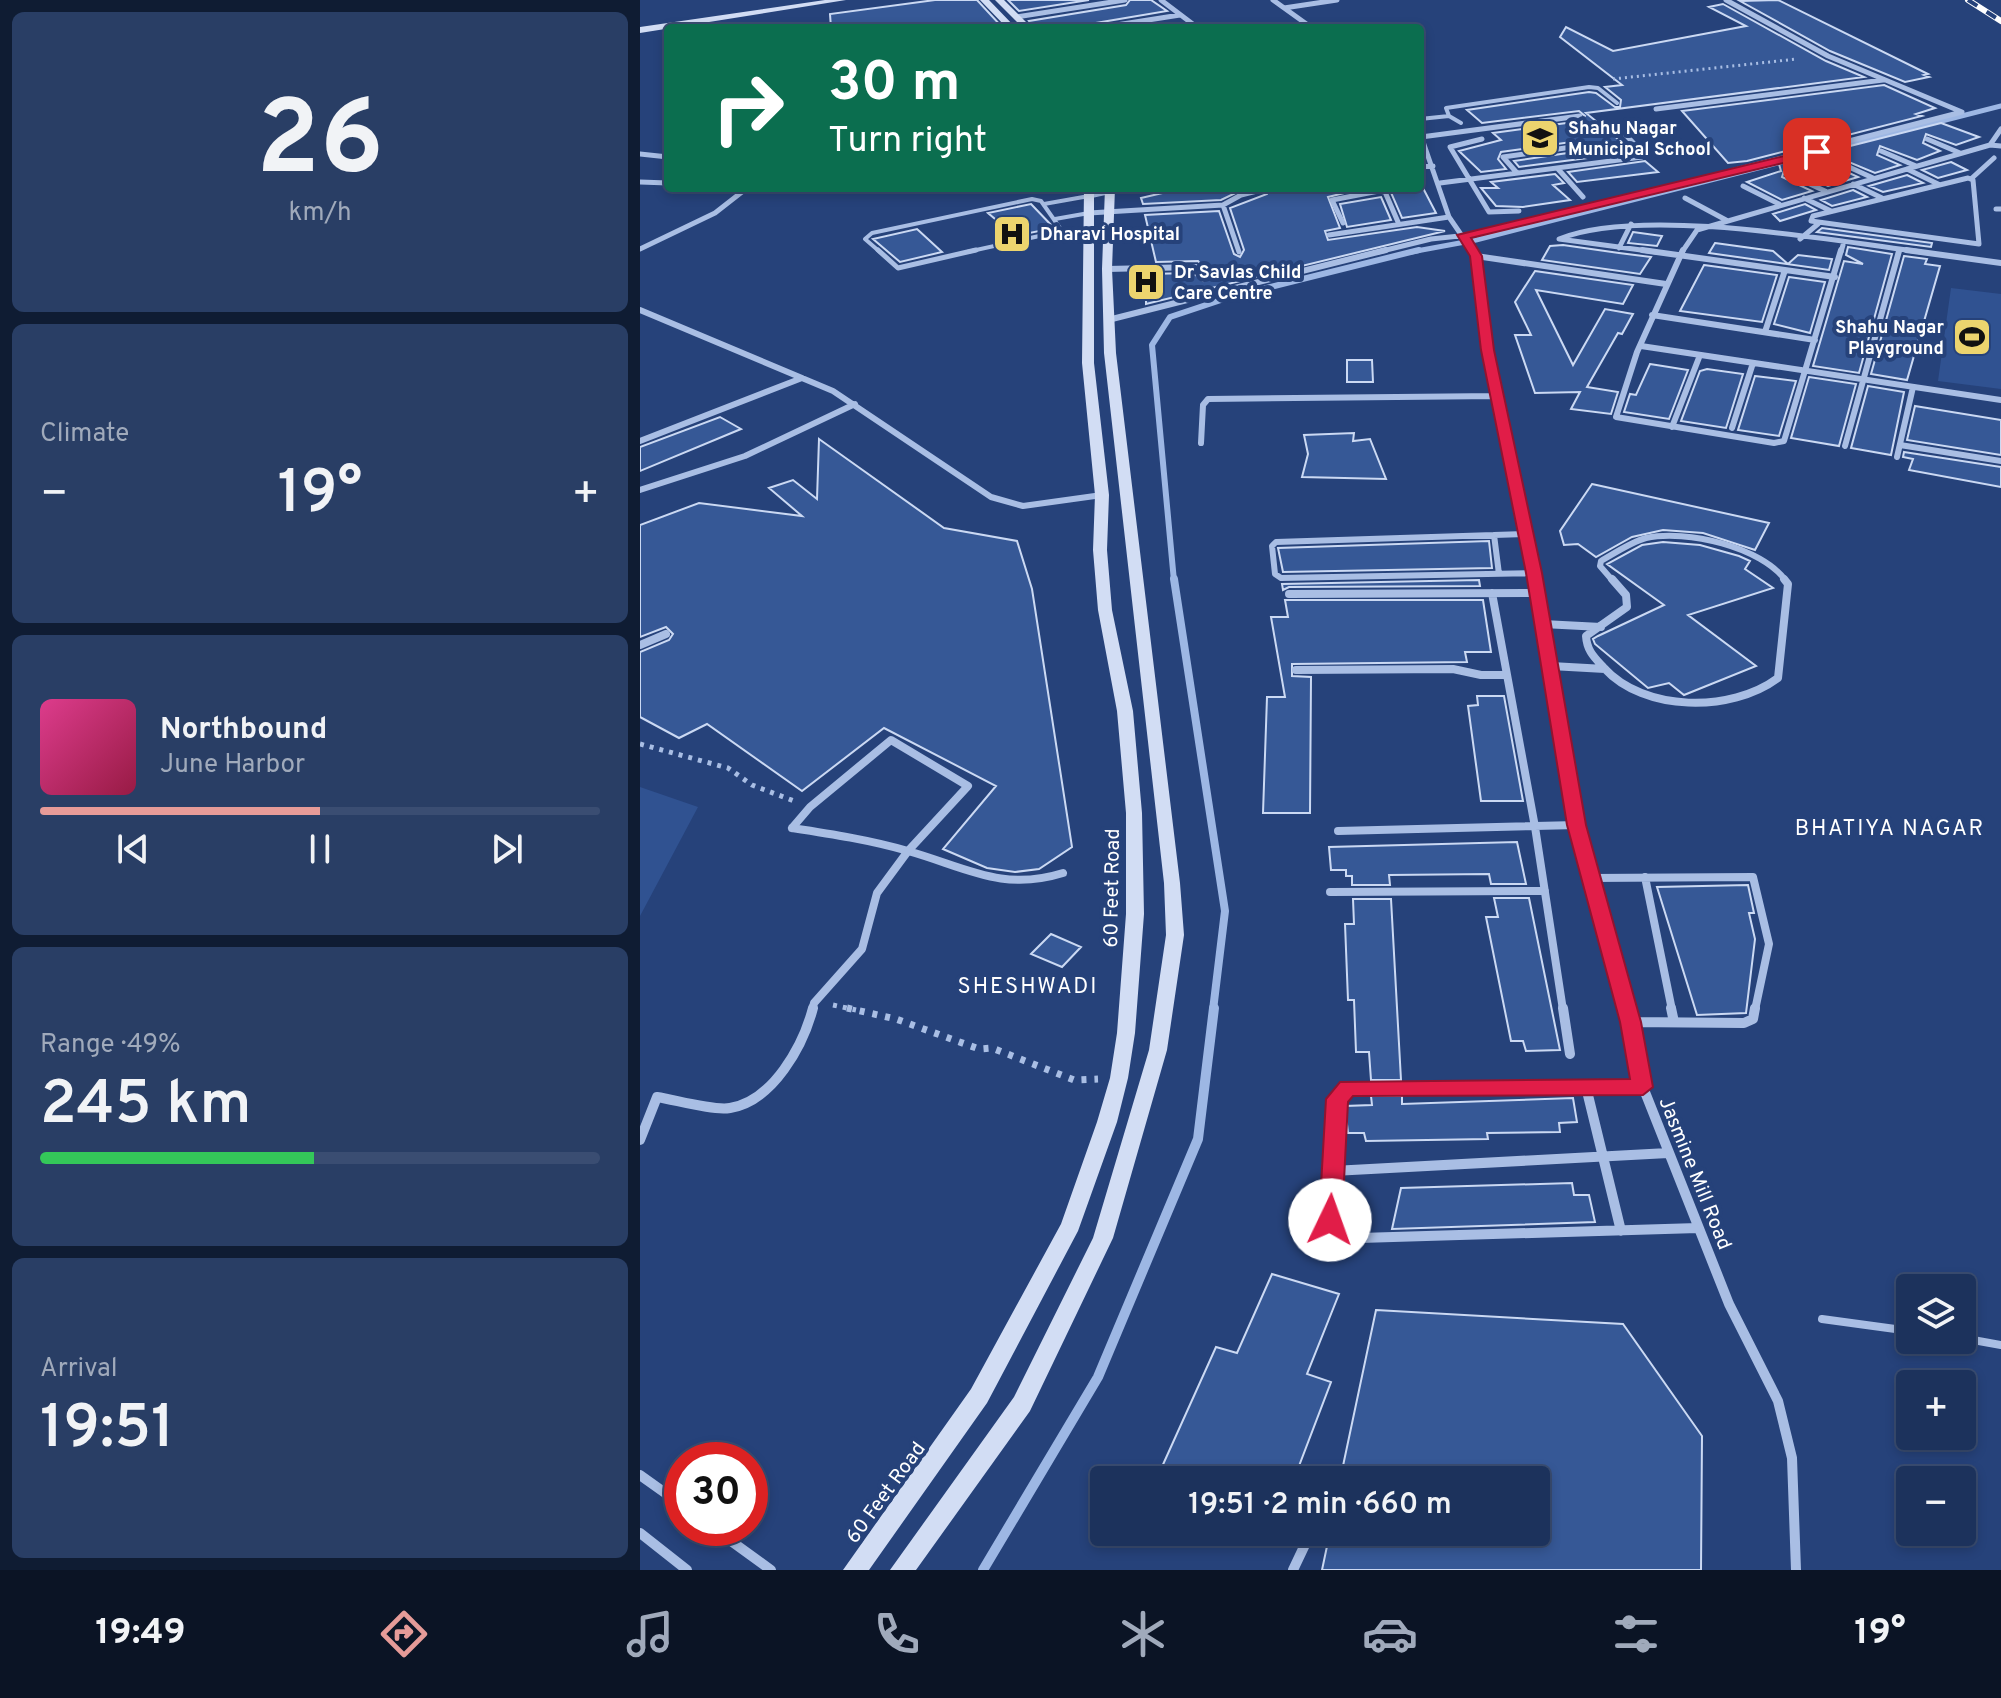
<!DOCTYPE html>
<html lang="en">
<head>
<meta charset="utf-8">
<style>
	:root { --surface:#1c325c; --page:#293e65; --text:#f1f3f6; --muted:#a0aabb; --line:#3a4d72; --accent:#e69b98 }
	body { margin:0; font-family:Overpass,sans-serif; background:var(--page); color:var(--text); height:100vh; display:flex; flex-direction:column; font-size:30px; white-space:nowrap }
	* { box-sizing:border-box; margin:0 }
	p { font-size:26px; color:var(--muted) }
	.icon { flex:none; width:44px; height:44px; fill:none; stroke:currentColor; stroke-width:2; stroke-linecap:round; stroke-linejoin:round }
	.map { position:relative; flex:1; overflow:hidden }
	.drawer { display:flex; flex-direction:column; gap:12px; padding:12px; background:#0f1c33; width:640px }
	.drawer>* { flex:none }
	.guide { position:absolute; left:24px; top:24px; width:760px; height:168px; border-radius:8px; box-shadow:0 4px 12px #0003,0 0 0 2px var(--line); background:#0b6e4f; color:#fff; overflow:hidden }
	.buttons { position:absolute; left:1256px; top:1274px; display:grid; gap:16px }
	.buttons a { display:grid; place-items:center; width:80px; height:80px; border-radius:8px; background:var(--surface); box-shadow:0 4px 12px #0003,0 0 0 2px var(--line); font-size:40px }
	.speed { position:absolute; left:24px; top:1442px; display:flex; gap:16px; font-size:40px; font-weight:700; text-align:center }
	.speed>* { display:grid; place-content:center; width:104px; height:104px; border-radius:50%; background:var(--surface); box-shadow:0 4px 12px #0003,0 0 0 2px var(--line); line-height:1 }
	.speed .limit { border:12px solid #d22; background:#fff; color:#111 }
	.pin { position:absolute; display:grid; place-items:center; width:68px; height:68px; color:#fff; margin:-34px; border-radius:16px; box-shadow:0 4px 12px #0006 }
	.me { position:absolute; width:88px; margin:-44px; rotate:3deg; stroke-linejoin:round; filter:drop-shadow(0 0 6px #0008) }
	.turn { display:flex; align-items:center; gap:28px; height:168px; padding:0 32px; font-size:36px }
	.turn .icon { width:104px; height:104px; stroke-width:2.5 }
	.turn b { display:block; font-size:56px; line-height:68px }
	.big { font-size:60px; font-weight:600; line-height:1.1 }
	.drawer .widget { flex:1; display:flex; flex-direction:column; justify-content:center; gap:12px; min-width:0; padding:0 28px; border-radius:12px; background:var(--page) }
	.drawer .dial { align-items:center; gap:0 }
	.dial b { font-size:104px; line-height:1 }
	.song { display:flex; align-items:center; gap:24px }
	.cover { width:96px; height:96px; border-radius:12px; background:linear-gradient(135deg,hsl(330 70% 55%),hsl(340 70% 35%)) }
	.played { height:8px; border-radius:4px; background:linear-gradient(90deg,var(--accent) 50%,var(--line) 50%) }
	.keys { display:flex; justify-content:space-around; direction:ltr }
	.heat { display:flex; justify-content:space-between; align-items:center; font-size:44px; direction:ltr }
	.charge { height:12px; border-radius:6px; background:linear-gradient(90deg,#34c759 49%,var(--line) 0) }
	.trip { position:absolute; left:450px; top:1466px; width:460px; height:80px; border-radius:8px; background:var(--surface); box-shadow:0 4px 12px #0003,0 0 0 2px var(--line); font-weight:600; line-height:80px; text-align:center }
	.menu { display:flex; height:128px; justify-content:space-around; align-items:center; background:#0b1425; color:var(--muted) }
	.menu .icon { width:56px; height:56px }
	.menu .current { color:var(--accent) }
	.menu b { font-size:36px; color:var(--text) }
	main { display:flex; flex:1; min-height:0 }
	.map>svg:first-child { display:block }
	.green { fill:#305291 }
	.lines { fill:none; stroke-linecap:round; stroke-linejoin:round }
	.stream-far3 { stroke:#9db7e4; stroke-width:5 }
	.stream-far2 { stroke:#9db7e4; stroke-width:6 }
	.stream-far1 { stroke:#9db7e4; stroke-width:8 }
	.stream { stroke:#9db7e4; stroke-width:10 }
	.building { fill:#365896; stroke:#cbd9f3; stroke-width:2 }
	.path-far2 { stroke:#a9bee4; stroke-width:3; stroke-dasharray:2 4; stroke-linecap:butt }
	.path-far1 { stroke:#a9bee4; stroke-width:5; stroke-dasharray:4 6; stroke-linecap:butt }
	.path { stroke:#a9bee4; stroke-width:7; stroke-dasharray:5 8; stroke-linecap:butt }
	.lane-far2 { stroke:#a9bee4; stroke-width:4 }
	.lane-far1 { stroke:#a9bee4; stroke-width:5 }
	.lane { stroke:#a9bee4; stroke-width:8 }
	.street-far3 { stroke:#a9bee4; stroke-width:5 }
	.street-far2 { stroke:#a9bee4; stroke-width:6 }
	.street-far1 { stroke:#a9bee4; stroke-width:8 }
	.street { stroke:#a9bee4; stroke-width:10 }
	.secondary { fill:#d2ddf4; fill-rule:evenodd }
	.rail-casing { stroke:#fff; stroke-width:6 }
	.rail { stroke:#26427a; stroke-width:4; stroke-dasharray:11; stroke-linecap:butt }
	.route { fill:#e11d48; stroke:#92132f; stroke-width:2 }
	.labels { text-anchor:middle; stroke-width:8; stroke-linejoin:round; paint-order:stroke }
	.far-poi-label { font-size:18px; font-weight:bold; fill:#fff; stroke:#26427a; text-anchor:start }
	.street-label { font-size:20px; fill:#fff; stroke:#26427a }
	.neighbourhood-label { font-size:22px; letter-spacing:2px; fill:#fff; stroke:#26427a }
</style>
</head>
<body>
<main>
<section class="drawer">
<div class="widget dial"><b>26</b><p>km/h</p></div>
<div class="widget"><p>Climate</p>
<div class="heat"><a>−</a><b class="big">19°</b><a>+</a></div>
</div>
<div class="widget">
<div class="song"><i class="cover"></i><div><b>Northbound</b><p>June Harbor</p></div></div>
<div class="played"></div>
<div class="keys"><svg class="icon" aria-label="previous" viewBox="0 0 24 24"><path d="M18 5L8 12l10 7zM5 5v14"/></svg><svg class="icon" aria-label="pause" viewBox="0 0 24 24"><path d="M8 5v14M16 5v14"/></svg><svg class="icon" aria-label="next" viewBox="0 0 24 24"><path d="M6 5l10 7-10 7zM19 5v14"/></svg></div>
</div>
<div class="widget"><p>Range · 49%</p><b class="big">245 km</b><div class="charge"></div></div>
<div class="widget"><p>Arrival</p><b class="big">19:51</b></div>
</section>
<div class="map">
<svg width="1361" height="1570" viewBox="0 0 1361 1570">
	<rect width="100%" height="100%" fill="#26427a"/>
	<path class="green" d="M1311,288L1361,294V389L1298,381Z
		M0,787L58,807L0,916Z"/>
	<g class="lines">
		<path class="stream-far3" d="M771,252L836,240L1361,106"/>
		<path class="stream-far2" d="M534,581L512,345L530,317L590,297L779,250"/>
		<path class="stream-far1" d="M534,579L585,911L573,1010"/>
		<path class="stream" d="M343,1570L458,1377L558,1139L574,1008"/>
	</g>
	<path class="building" d="M295,0H337L363,28H191L190,14Z
		M368,0H449L379,11Z
		M490,0H511L527,11L456,23L452,28H395L389,21L486,5Z
		M1138,0L1288,74L1284,75L1289,77L1265,82L1190,51L1100,1Z
		M1083,4L1186,61L1224,77L946,113L994,152L879,167L874,161L934,152L937,145L931,142L861,152L858,159L866,169L841,172L819,151L861,140L853,133L941,121L945,116L939,111L842,123L827,110L949,92L956,93L975,107H980L981,100L965,87L982,85L920,37L926,27L973,51L1106,26L1069,7Z
		M1244,85L1295,108L1276,114L1282,116L1107,161L1088,163L1042,111Z
		M1301,123L1339,137L1316,145L1286,134L1283,143L1300,151L1277,160L1240,146L1237,155L1260,165L1235,173L1197,157L1194,166L1218,177L1188,186L1145,168L1142,177L1172,191L1142,200L1107,182L1141,171L1139,164Z
		M1005,161L1018,172L937,182L928,172Z
		M1311,162L1327,170L1298,178L1282,170Z
		M915,174L924,183L913,185L930,200L883,207L856,206L841,188H858L851,182Z
		M1267,175L1283,183L1243,192L1229,186Z
		M544,188H606L581,200L503,204L501,198Z
		M630,188H725L688,197L700,228L685,231L688,240L777,227L805,231L506,304V274L553,273L563,281L569,275L558,261L516,262L505,215L579,211L594,254L600,257L604,250L590,208L627,194Z
		M749,188H783L796,213L762,218Z
		M1213,190L1227,197L1192,206L1181,200Z
		M741,197L751,220L707,227L700,204Z
		M391,204L414,228L375,236L348,213Z
		M1165,204L1176,210L1140,221L1133,214Z
		M1182,228L1292,243L1291,247L1177,232Z
		M277,229L302,252L260,262L233,239Z
		M993,232L1022,236L1017,246L988,243Z
		M1075,243L1133,251L1148,264L1158,255L1192,259L1189,270L1069,253Z
		M923,245L979,253L1011,257L1000,274L902,260L910,246Z
		M1208,247L1252,254L1219,373L1173,366L1204,261L1223,264L1206,255Z
		M1264,256L1287,259L1285,264L1300,266L1267,380L1231,374Z
		M1064,265L1137,275L1122,322L1040,311Z
		M895,271L993,285L983,304L896,290L933,365L965,309L993,314L982,334L978,333L947,387L978,392L971,414L931,409L940,392L895,393L875,335H891L875,302Z
		M1149,277L1185,282L1170,333L1134,324Z
		M707,360H732L733,382H707Z
		M1010,364L1048,370L1029,419L984,412L990,394L996,395Z
		M1067,369L1103,374L1086,428L1041,421L1060,371Z
		M1115,376L1156,381L1139,436L1098,430Z
		M1169,377L1216,384L1199,446L1151,438Z
		M1228,386L1264,392L1251,455L1211,448Z
		M1275,406L1361,420V455L1267,440Z
		M80,417L101,429L0,471V447Z
		M714,433L713,441L730,439L746,479L662,477L668,454L664,435Z
		M179,439L304,528L377,541L392,589L432,847L399,869L375,872L347,868L303,849L356,786L244,728L162,791L67,724L39,738L0,717V652L29,640L33,634L26,627L0,637V525L59,503L162,516L129,488L153,480L177,499Z
		M1264,452L1361,467V487L1269,470L1273,459L1263,457Z
		M952,484L1129,523L1115,550L1063,533L1023,530L992,537L956,557L938,544L924,545L920,531Z
		M849,541L852,568L643,572L638,548Z
		M1023,542L1060,545L1099,556L1110,561L1105,569L1133,588L1048,615L1116,666L1044,695L1029,683L1008,688L955,644L953,639L958,636L1024,605L967,564L1002,545Z
		M839,580L840,586L649,587L643,590L642,584Z
		M645,600H843L851,652H825L827,662L652,664V676L671,677L670,813H623L627,697H645L631,617H648Z
		M837,696H864L883,801H841L828,706L838,705Z
		M877,842L886,884H851L849,874L749,875L750,885H712V876H706V870H691L689,847Z
		M1108,885L1114,913H1109L1115,939L1106,1013L1057,1015L1017,887Z
		M854,898H889L920,1050L886,1051L883,1041H871L846,917H858Z
		M713,899H751L761,1080H731L729,1052H716L714,1000H708L705,924H714Z
		M411,934L441,947L422,967L391,954Z
		M731,1096H762V1104L933,1098L937,1122L919,1123L920,1132L847,1133L848,1139L726,1141L724,1133H708L705,1106L732,1105Z
		M932,1183L934,1195H949L955,1222L752,1229L761,1188Z
		M632,1274L699,1294L667,1374L691,1382L654,1479L612,1466L606,1480H590L563,1471L559,1480H516L576,1347L597,1353Z
		M736,1310L983,1324L1062,1436L1061,1570H682L690,1532H896V1480H700Z"/>
	<g class="lines">
		<path class="path-far2" d="M973,79L1157,59"/>
		<path class="path-far1" d="M0,744L88,768L112,785L154,801
			M193,1005L216,1010"/>
		<path class="path" d="M207,1008L256,1019L339,1049L352,1048L434,1080L458,1079"/>
		<path class="lane-far2" d="M780,119L809,116
			M821,123L809,116L806,108L949,87L958,88L977,103
			M404,204L449,196
			M415,219L449,213
			M240,252L225,239L232,233L392,199L401,201L422,231L327,252"/>
		<path class="lane-far1" d="M238,250L258,268L336,250"/>
		<path class="lane" d="M1182,1319L1270,1331
			M1322,1338L1361,1345"/>
		<path class="street-far3" d="M521,0L558,28
			M633,0L672,28
			M1086,0L1188,56L1322,112
			M644,8L697,0
			M376,17L485,0
			M457,28L540,15
			M647,28L668,25
			M1016,109L1243,80
			M780,133L809,217L833,252
			M781,137L940,116
			M842,139L810,147L849,212L879,211
			M1287,139L1320,153
			M1350,145L1361,129
			M1241,151L1276,166
			M0,154L28,157
			M1198,162L1233,178
			M780,167L793,166
			M918,169L943,197
			M1267,169L1298,184
			M877,173L863,157L932,147
			M1146,173L1185,191
			M1328,178L1333,180L1339,244L1171,221L1173,216Z
			M1332,178L1354,158
			M0,182L28,183
			M800,183L1002,157L1003,153L980,129
			M1213,184L1242,198
			M1103,186L1139,204
			M449,196L486,188
			M1045,198L1086,220
			M1164,198L1191,211
			M583,205L599,252
			M1356,209H1361
			M449,213L583,205L601,195L625,189
			M703,223L692,200L739,191L745,192L758,222
			M689,235L809,217
			M1160,239L1178,224
			M979,248L991,224
			M0,249L75,213L107,188
			M738,252L791,239L848,233L1322,112
			M1016,252L919,239C1000,206 1190,240 1281,252
			M1042,252L1057,230L1350,145L1361,146
			M1201,252L1203,245"/>
		<path class="street-far2" d="M832,250L836,256L847,350L895,581
			M1002,250L1195,277
			M1043,250L997,352L976,417L1134,443L1144,441L1201,250
			M1266,250L1361,263
			M836,256L1026,284
			M467,269L556,267L563,275
			M0,310L193,391L351,497L383,506L462,495
			M1012,315L1175,340
			M468,320L746,250
			M1125,332L1145,270
			M1001,346L1361,400
			M1032,427L1060,355
			M1092,428L1113,363
			M0,441L162,378
			M561,443L563,405L568,399L857,396
			M1260,445L1361,461
			M1205,446L1259,251
			M1257,457L1273,387
			M0,490L105,456L215,404
			M885,534L636,542L632,546L635,574L641,578L894,573
			M854,535L859,574
			M973,581L960,566L961,561C975,553 991,542 1006,538C1046,529 1122,547 1146,581"/>
		<path class="street-far1" d="M895,579L937,825L987,1010
			M972,579L986,595L987,607L946,636C947,651 954,657 964,668C1004,712 1091,713 1138,678L1148,584L1144,579
			M852,593L895,827L923,1010
			M649,594L897,593
			M903,624L961,627
			M0,645L26,634
			M911,666L965,669
			M656,670L813,669L841,675H867
			M152,828C191,834 230,840 268,851C325,867 362,892 423,873
			M152,828L170,807L251,740L328,786L268,851L237,893L222,949L174,1003L172,1010
			M698,831L937,825
			M1005,877L1032,1010
			M951,878L1113,877L1129,944L1115,1010
			M690,892L905,891"/>
		<path class="street" d="M923,1008L930,1054
			M986,1008L1003,1087L1089,1304L1138,1401L1152,1458L1156,1570
			M1031,1008L1034,1022
			M990,1022L1104,1023L1113,1019L1115,1008
			M946,1087L981,1231
			M1003,1087L707,1088L697,1099L690,1220L702,1234L720,1238L1058,1228
			M0,1140L17,1097C36,1100 73,1111 90,1108C133,1101 163,1046 173,1008
			M693,1171L1028,1153
			M0,1475L42,1505
			M73,1528L131,1570
			M0,1533L47,1570
			M653,1570L671,1532"/>
		<path class="secondary" d="M185,0H206L0,33V27Z
			M340,0H349L376,28H367Z
			M355,0H364L392,28H383Z
			M444,188H454V363L469,495L467,550L472,610L493,711L502,813L504,914L495,1033L488,1078L477,1122L438,1231L347,1403L229,1570H203L331,1389L421,1224L457,1122L470,1078L477,1033L486,914V813L477,711L458,610L453,550L455,495L442,363Z
			M465,188H475L472,269L476,353L540,883L544,935L527,1050L473,1238L390,1411L276,1570H250L374,1397L453,1238L509,1050L526,935L524,883L464,353L462,269Z"/>
		<g class="rail-casing">
			<path id="rail" d="M1328,0L1361,21"/>
		</g>
		<use href="#rail" class="rail"/>
	</g>
	<path class="route" d="M1177,148L1181,154L831,238L842,256L854,350L902,573L946,825L1001,1022L1013,1087L1003,1095L713,1096L708,1102L702,1220L699,1227H682L679,1220L686,1099L700,1082L990,1079L980,1022L927,825L886,573L841,350L830,256L817,235Z"/>
	<defs>
		<g id="school-square" transform="scale(2)"><rect x="-9" y="-9" width="18" height="18" rx="4" fill="#ecd46e" stroke="#26427a"/><path d="M0-5L7-2L0 1L-7-2ZM-4 1L0 2.5L4 1V4Q0 6-4 4Z" fill="#111"/></g>
		<g id="hospital-square" transform="scale(2)"><rect x="-9" y="-9" width="18" height="18" rx="4" fill="#ecd46e" stroke="#26427a"/><path d="M-5-5h3v3.5h4V-5h3V5h-3V1.5h-4V5h-3Z" fill="#111"/></g>
		<g id="stadium-square" transform="scale(2)"><rect x="-9" y="-9" width="18" height="18" rx="4" fill="#ecd46e" stroke="#26427a"/><path d="M0-5a6.5 5 0 1 0 0 10a6.5 5 0 1 0 0-10ZM-3.5-1.8h7v3.6h-7Z" fill="#111"/></g>
	</defs>
	<g fill-rule="evenodd">
		<use href="#school-square" x="900" y="138"/>
		<use href="#hospital-square" x="372" y="234"/>
		<use href="#hospital-square" x="506" y="282"/>
		<use href="#stadium-square" x="1332" y="337"/>
	</g>
	<g class="labels">
		<g class="far-poi-label">
			<text x="928" y="134">Shahu Nagar<tspan x="928" dy="21">Municipal School</tspan></text>
			<text x="400" y="240">Dharavi Hospital</text>
			<text x="534" y="278">Dr Savlas Child<tspan x="534" dy="21">Care Centre</tspan></text>
			<text x="1304" y="333" text-anchor="end">Shahu Nagar<tspan x="1304" dy="21">Playground</tspan></text>
		</g>
		<g class="street-label">
			<text transform="translate(471 888) rotate(-89)" y="7">60 Feet Road</text>
			<text transform="translate(1056 1173) rotate(68)" y="7">Jasmine Mill Road</text>
			<text transform="translate(245 1492) rotate(-54)" y="7">60 Feet Road</text>
		</g>
		<g class="neighbourhood-label">
			<text x="1250" y="835">BHATIYA NAGAR</text>
			<text x="388" y="993">SHESHWADI</text>
		</g>
	</g>
</svg>
<div class="buttons">
<a><svg class="icon" aria-label="layers" viewBox="0 0 24 24"><path d="M12 4l9 5-9 5-9-5zM3 14l9 5 9-5"/></svg></a>
<a>+</a>
<a>−</a>
</div>
<div class="speed"><div class="limit">30</div></div>
<div class="pin" style="left:1177px;top:152px;background:#d93025"><svg class="icon" aria-label="arrive" viewBox="0 0 24 24"><path d="M6 21V4h12l-3 4 3 4H6"/></svg></div>
<svg class="me" style="left:690px;top:1220px" viewBox="-20 -20 40 40"><circle r="19" fill="#fff"/><path d="M0-13L10 11 0 6-10 11z" fill="#e11d48"/></svg>
<div class="trip">19:51 · 2 min · 660 m</div>
<div class="guide">
<div class="turn"><svg class="icon" aria-label="right" viewBox="0 0 24 24"><path d="M7 20v-9h11M14 6l5 5-5 5"/></svg><div><b>30 m</b>Turn right</div></div>
</div>
</div>
</main>
<nav class="menu">
<b>19:49</b>
<svg class="icon current" aria-label="directions" viewBox="0 0 24 24"><path d="M12 3l9 9-9 9-9-9zM9 14v-3h6M13 9l2 2-2 2"/></svg>
<svg class="icon" aria-label="music" viewBox="0 0 24 24"><path d="M9 18V5l10-2v13"/><circle cx="6" cy="18" r="3"/><circle cx="16" cy="16" r="3"/></svg>
<svg class="icon" aria-label="phone" viewBox="0 0 24 24"><path d="M5 4h4l2 5-3 2q2 4 5 5l2-3 5 2v4C11 20 4 13 5 4z"/></svg>
<svg class="icon" aria-label="climate" viewBox="0 0 24 24"><path d="M12 3v18M4 7l16 10M4 17L20 7"/></svg>
<svg class="icon" aria-label="car" viewBox="0 0 24 24"><path d="M5 17H2v-5l4-1 3-4h7l3 4 3 1v5h-3M9 17h6M6 11h13"/><circle cx="7" cy="17" r="2"/><circle cx="17" cy="17" r="2"/></svg>
<svg class="icon" aria-label="filters" viewBox="0 0 24 24"><path d="M4 7h16M4 17h16"/><circle cx="9" cy="7" r="2"/><circle cx="15" cy="17" r="2"/></svg>
<b>19°</b>
</nav>
</body>
</html>
